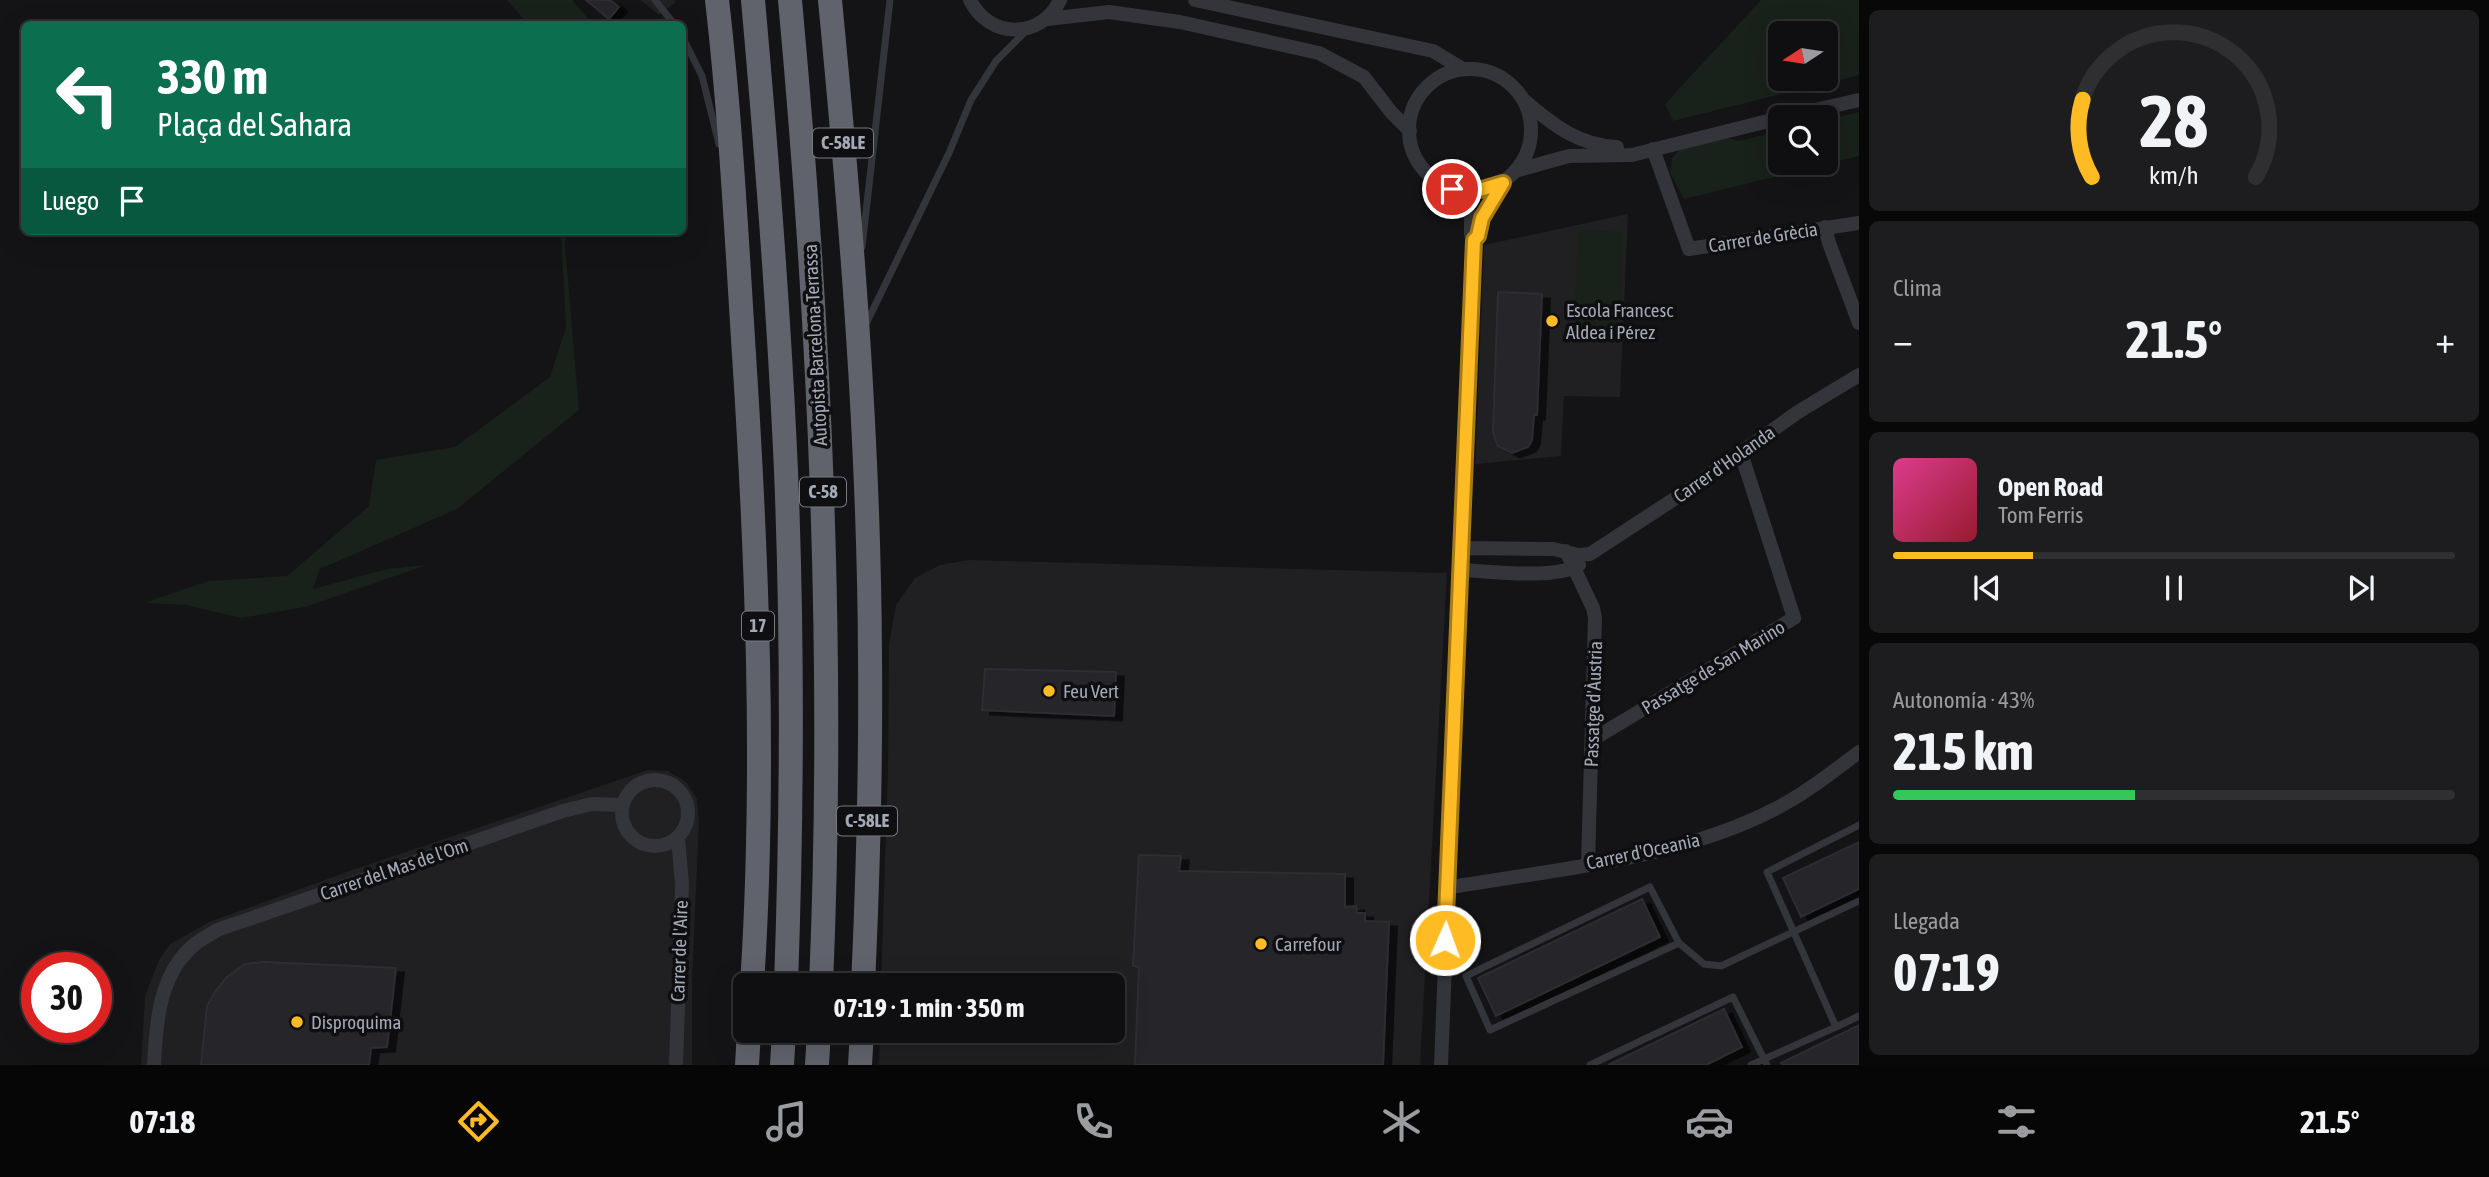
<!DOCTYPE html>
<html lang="es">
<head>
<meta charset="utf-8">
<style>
	:root { --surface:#0f0e10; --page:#1d1c1e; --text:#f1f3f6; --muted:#9b9c9f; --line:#2f2e30; --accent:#febb23 }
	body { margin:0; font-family:"Asap Condensed",sans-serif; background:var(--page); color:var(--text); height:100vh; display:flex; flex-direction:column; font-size:26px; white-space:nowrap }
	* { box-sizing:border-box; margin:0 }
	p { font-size:23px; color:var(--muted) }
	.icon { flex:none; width:38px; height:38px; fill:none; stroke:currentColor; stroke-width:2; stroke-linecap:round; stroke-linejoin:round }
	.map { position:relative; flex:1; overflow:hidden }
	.sheet { display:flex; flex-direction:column; gap:10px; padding:10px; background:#080809; width:630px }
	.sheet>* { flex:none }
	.guide { position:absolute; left:21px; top:21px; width:665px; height:214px; border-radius:10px; box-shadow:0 7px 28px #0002,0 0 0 2px var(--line); background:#0b6e4f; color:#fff; overflow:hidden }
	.needle { width:46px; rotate:258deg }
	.controls { position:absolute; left:1768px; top:21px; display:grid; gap:14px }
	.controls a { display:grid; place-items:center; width:70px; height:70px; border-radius:10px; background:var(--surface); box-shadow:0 7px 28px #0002,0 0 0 2px var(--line); font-size:35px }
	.speed { position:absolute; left:21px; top:952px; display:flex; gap:14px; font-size:35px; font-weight:700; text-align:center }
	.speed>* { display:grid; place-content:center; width:91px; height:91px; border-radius:50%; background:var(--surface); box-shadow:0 7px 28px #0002,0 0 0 2px var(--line); line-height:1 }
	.speed .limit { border:10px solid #d22; background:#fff; color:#111 }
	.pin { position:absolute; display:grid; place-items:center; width:60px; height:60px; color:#fff; margin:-30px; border:4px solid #fff; border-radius:50%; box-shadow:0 2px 7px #0007 }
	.me { position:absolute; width:77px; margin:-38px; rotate:2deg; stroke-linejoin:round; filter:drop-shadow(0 0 5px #0008) }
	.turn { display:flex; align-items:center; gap:24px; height:147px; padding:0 21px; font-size:32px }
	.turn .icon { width:91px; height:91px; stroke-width:2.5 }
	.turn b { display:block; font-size:49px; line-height:60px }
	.then { display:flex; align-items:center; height:66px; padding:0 21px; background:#0003; gap:14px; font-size:26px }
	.big { font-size:52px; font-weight:700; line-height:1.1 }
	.sheet .widget { flex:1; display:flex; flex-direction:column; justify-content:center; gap:10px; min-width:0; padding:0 24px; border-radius:10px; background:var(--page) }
	.sheet .dial { align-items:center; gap:0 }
	.dial svg { height:182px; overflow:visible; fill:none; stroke:var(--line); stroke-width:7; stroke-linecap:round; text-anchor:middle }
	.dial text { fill:var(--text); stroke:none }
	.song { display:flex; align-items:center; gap:21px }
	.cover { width:84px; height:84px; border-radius:10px; background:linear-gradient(135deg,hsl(330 70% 55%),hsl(350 70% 35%)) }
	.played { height:7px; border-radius:4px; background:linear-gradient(90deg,var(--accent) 25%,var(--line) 25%) }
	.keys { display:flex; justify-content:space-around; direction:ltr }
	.heat { display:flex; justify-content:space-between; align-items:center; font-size:38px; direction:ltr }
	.charge { height:10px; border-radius:5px; background:linear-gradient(90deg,#34c759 43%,var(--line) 0) }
	.trip { position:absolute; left:733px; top:973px; width:392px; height:70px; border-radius:10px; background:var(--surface); box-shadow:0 7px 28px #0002,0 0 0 2px var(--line); font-weight:700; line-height:70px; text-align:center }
	.menu { display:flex; height:112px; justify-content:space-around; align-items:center; background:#060606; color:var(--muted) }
	.menu .icon { width:49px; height:49px }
	.menu .current { color:var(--accent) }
	.menu b { font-size:32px; color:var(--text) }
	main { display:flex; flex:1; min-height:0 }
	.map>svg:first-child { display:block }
	.built { fill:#201f22 }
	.green { fill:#19211b; fill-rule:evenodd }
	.building { fill:#26262a; stroke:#2d2d32; stroke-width:2; filter:url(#shadow) }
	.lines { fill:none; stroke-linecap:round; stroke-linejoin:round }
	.service { stroke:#34353b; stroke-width:7 }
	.minor { stroke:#34353b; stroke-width:14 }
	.motorway { stroke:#60636c; stroke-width:24 }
	.route-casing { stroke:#a57a17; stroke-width:18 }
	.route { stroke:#febb23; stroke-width:12 }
	.poi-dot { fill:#febb23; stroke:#0f0e10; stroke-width:2.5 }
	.labels { text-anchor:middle; stroke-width:7; stroke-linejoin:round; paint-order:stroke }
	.shield { fill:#0f0e10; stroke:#777a85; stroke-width:2 }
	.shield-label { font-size:18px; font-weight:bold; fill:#a4a9b7 }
	.street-label { font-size:19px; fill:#a4a9b7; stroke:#0f0e10 }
	.poi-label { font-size:19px; fill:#a4a9b7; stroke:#0f0e10; text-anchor:start }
</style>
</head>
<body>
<main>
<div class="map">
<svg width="1859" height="1065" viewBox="0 0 1859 1065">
	<defs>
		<filter id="shadow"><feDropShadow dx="8" dy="4.5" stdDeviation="0" flood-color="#0009"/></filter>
	</defs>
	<rect width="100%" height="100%" fill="#141315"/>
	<path class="built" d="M640,0H675L676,2L659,15Z
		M1628,214L1620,397L1564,396L1561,456L1475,464L1484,245Z
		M969,560L1447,573L1420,1065H879L880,1031H1113V985H881L888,768L889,644L896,605L915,578L940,565Z
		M648,770L668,771L678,777L687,783L697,799L699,822L692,981V1065H141L145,996L159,960L170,944L209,922L344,873Z"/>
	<path class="green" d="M507,0H572L593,24H528Z
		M1761,0H1859V75L1673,121L1665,104ZM1825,33V79H1780V33Z
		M1859,112V156L1684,199L1670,173L1672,158L1682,147L1729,138L1738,141L1780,131V163H1825V120Z
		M1578,230L1623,232L1619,343L1574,341Z
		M561,231H567L565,245L579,410L457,509L320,569L313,589L387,569L427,565L305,607L241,618L186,605L144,603L208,581L287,576L369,506L376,460L455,447L550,377L566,327Z"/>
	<path class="building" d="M586,0H610L619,7L609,19Z
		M1498,292L1542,294L1537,415H1534L1532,440L1528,447L1512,453L1498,446L1493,432Z
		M985,669L1116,672L1114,716L982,710Z
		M1859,842V889L1801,917L1783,878Z
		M1139,855L1181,856L1179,871L1345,874V907L1356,906L1357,913H1365V921L1389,922L1383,1065H1135L1139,967L1133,966Z
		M1642,899L1660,937L1496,1016L1478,978Z
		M264,962L396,968L387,1047L371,1048L369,1065H201L207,1006L215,992L227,977L245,964Z
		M1724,1009L1742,1047L1706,1065H1608Z
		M1859,1025V1065H1782L1781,1063Z"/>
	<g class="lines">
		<path class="service" d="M655,0L674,24
			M682,36L702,76L719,144
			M862,247L890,0
			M866,324L949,153L971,100L996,61L1027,30
			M1679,943L1490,1030L1466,976L1650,887L1679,943L1704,964L1721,966L1859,901
			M1836,1027L1859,1016
			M1590,1065L1733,997L1767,1065
			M1751,1065L1836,1027L1767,872L1859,825"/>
		<path class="minor" d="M970,0C989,39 1041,40 1060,0
			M1195,0L1433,51L1463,69
			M1047,19L1109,12L1180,22L1319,53L1364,77L1391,112L1410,131
			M1409 130a61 61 0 1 1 122 0a61 61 0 1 1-122 0Z
			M1525,101C1553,125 1578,145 1617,147
			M1784,117L1859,100
			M1653,149L1689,249L1859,223
			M1515,171L1569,156L1632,155L1780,118
			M1825,227L1829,243L1859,323
			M1475,239L1478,236L1482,218L1503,183
			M1461,548L1553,549L1579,555L1590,554L1688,490L1798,412L1859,375
			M1566,551L1593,608L1595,618L1588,864
			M1460,570C1491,571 1554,580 1579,565
			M1592,740L1794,618L1741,453
			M622 813a33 33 0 1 1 66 0a33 33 0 1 1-66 0Z
			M1447,888C1554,869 1677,860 1775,809C1805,794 1832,772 1859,752
			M154,1065C156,1023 159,974 194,945C201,939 210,935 217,930L563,811L592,804L623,805
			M676,1065L682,884L678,838
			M1441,1065L1474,240L1471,234V217L1458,190"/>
		<path class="motorway" d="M717,0C730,112 736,226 743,339C757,554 766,770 752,985
			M753,0C767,157 779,314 786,471C793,642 792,814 786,985
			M790,0C820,328 835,656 821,985
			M830,0C851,218 869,438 870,656C871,766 868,876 863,985
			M747,1065L749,1031
			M782,1065L784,1031
			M817,1065L819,1031
			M860,1065L862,1031"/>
	</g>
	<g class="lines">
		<g class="route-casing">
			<path id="route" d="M1445,940L1474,240L1478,236L1482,218L1503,183L1476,191L1452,189"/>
		</g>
		<use href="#route" class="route"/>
	</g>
	<g class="poi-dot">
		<circle cx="1552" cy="321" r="7"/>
		<circle cx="1049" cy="691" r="7"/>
		<circle cx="1261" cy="944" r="7"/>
		<circle cx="297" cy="1022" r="7"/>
	</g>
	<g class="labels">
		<g class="shield">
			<rect x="813" y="128.5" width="60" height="29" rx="5"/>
			<rect x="800" y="477.5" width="46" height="29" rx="5"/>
			<rect x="742" y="611.5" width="32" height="29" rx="5"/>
			<rect x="837" y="806.5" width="60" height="29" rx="5"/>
		</g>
		<g class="shield-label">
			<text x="843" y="149">C-58LE</text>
			<text x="823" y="498">C-58</text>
			<text x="758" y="632">17</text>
			<text x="867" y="827">C-58LE</text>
		</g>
		<g class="street-label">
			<text transform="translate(1763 237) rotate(-9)" y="7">Carrer de Grècia</text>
			<text transform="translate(815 345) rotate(-93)" y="7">Autopista Barcelona-Terrassa</text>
			<text transform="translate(1724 464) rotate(-35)" y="7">Carrer d'Holanda</text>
			<text transform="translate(1713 667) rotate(-31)" y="7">Passatge de San Marino</text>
			<text transform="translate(1593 704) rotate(-88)" y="7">Passatge d'Àustria</text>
			<text transform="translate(1643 851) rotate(-12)" y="7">Carrer d'Oceania</text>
			<text transform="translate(394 869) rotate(-19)" y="7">Carrer del Mas de l'Om</text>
			<text transform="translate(679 951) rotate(-88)" y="7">Carrer de l'Aire</text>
		</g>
		<g class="poi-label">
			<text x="1566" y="317">Escola Francesc<tspan x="1566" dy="22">Aldea i Pérez</tspan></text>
			<text x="1063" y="698">Feu Vert</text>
			<text x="1275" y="951">Carrefour</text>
			<text x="311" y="1029">Disproquima</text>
		</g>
	</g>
</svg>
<div class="controls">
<a><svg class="needle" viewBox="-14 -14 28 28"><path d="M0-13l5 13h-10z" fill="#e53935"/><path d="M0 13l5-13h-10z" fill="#9b9c9f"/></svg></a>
<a><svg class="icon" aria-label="search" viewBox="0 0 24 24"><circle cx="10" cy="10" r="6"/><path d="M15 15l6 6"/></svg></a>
</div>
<div class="speed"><div class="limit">30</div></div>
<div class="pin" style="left:1452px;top:189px;background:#d93025"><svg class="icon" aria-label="arrive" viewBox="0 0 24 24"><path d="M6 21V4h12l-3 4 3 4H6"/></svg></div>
<svg class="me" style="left:1445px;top:940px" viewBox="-20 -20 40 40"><circle r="17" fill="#febb23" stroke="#fff" stroke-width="3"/><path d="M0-11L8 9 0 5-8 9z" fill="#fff"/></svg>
<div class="trip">07:19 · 1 min · 350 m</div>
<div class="guide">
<div class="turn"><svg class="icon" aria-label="left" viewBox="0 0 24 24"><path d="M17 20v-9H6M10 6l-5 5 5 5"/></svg><div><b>330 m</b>Plaça del Sahara</div></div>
<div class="then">Luego<svg class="icon" aria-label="arrive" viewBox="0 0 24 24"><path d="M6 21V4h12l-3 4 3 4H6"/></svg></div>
</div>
</div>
<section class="sheet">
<div class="widget dial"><svg viewBox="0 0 100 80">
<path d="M14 69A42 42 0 1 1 86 69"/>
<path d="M14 69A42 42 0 0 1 10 35" stroke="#febb23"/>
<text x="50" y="56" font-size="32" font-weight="700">28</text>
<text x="50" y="72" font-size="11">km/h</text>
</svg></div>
<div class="widget"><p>Clima</p>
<div class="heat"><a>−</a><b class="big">21.5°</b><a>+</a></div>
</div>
<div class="widget">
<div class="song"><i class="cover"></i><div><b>Open Road</b><p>Tom Ferris</p></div></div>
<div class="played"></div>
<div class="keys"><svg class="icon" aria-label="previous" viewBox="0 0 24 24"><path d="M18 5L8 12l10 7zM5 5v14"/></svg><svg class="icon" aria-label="pause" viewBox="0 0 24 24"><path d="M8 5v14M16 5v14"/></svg><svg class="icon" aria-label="next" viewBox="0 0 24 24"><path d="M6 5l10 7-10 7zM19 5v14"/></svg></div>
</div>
<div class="widget"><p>Autonomía · 43%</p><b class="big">215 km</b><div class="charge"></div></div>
<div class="widget"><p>Llegada</p><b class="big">07:19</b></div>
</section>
</main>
<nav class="menu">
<b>07:18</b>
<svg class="icon current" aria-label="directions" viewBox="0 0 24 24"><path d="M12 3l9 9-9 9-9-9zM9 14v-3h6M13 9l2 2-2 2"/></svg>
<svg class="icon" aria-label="music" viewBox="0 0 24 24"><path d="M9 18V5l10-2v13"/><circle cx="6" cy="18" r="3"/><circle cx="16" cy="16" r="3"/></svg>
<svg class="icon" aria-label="phone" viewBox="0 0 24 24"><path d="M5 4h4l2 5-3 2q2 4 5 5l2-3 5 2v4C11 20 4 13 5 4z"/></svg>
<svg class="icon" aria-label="climate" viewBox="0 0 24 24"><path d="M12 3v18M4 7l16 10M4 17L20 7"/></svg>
<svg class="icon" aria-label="car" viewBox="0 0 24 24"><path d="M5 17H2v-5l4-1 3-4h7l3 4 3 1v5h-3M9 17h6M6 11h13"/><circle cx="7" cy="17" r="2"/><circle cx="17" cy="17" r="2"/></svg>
<svg class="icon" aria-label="filters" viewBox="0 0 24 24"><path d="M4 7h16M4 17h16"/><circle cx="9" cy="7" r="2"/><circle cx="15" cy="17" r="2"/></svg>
<b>21.5°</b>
</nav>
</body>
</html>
